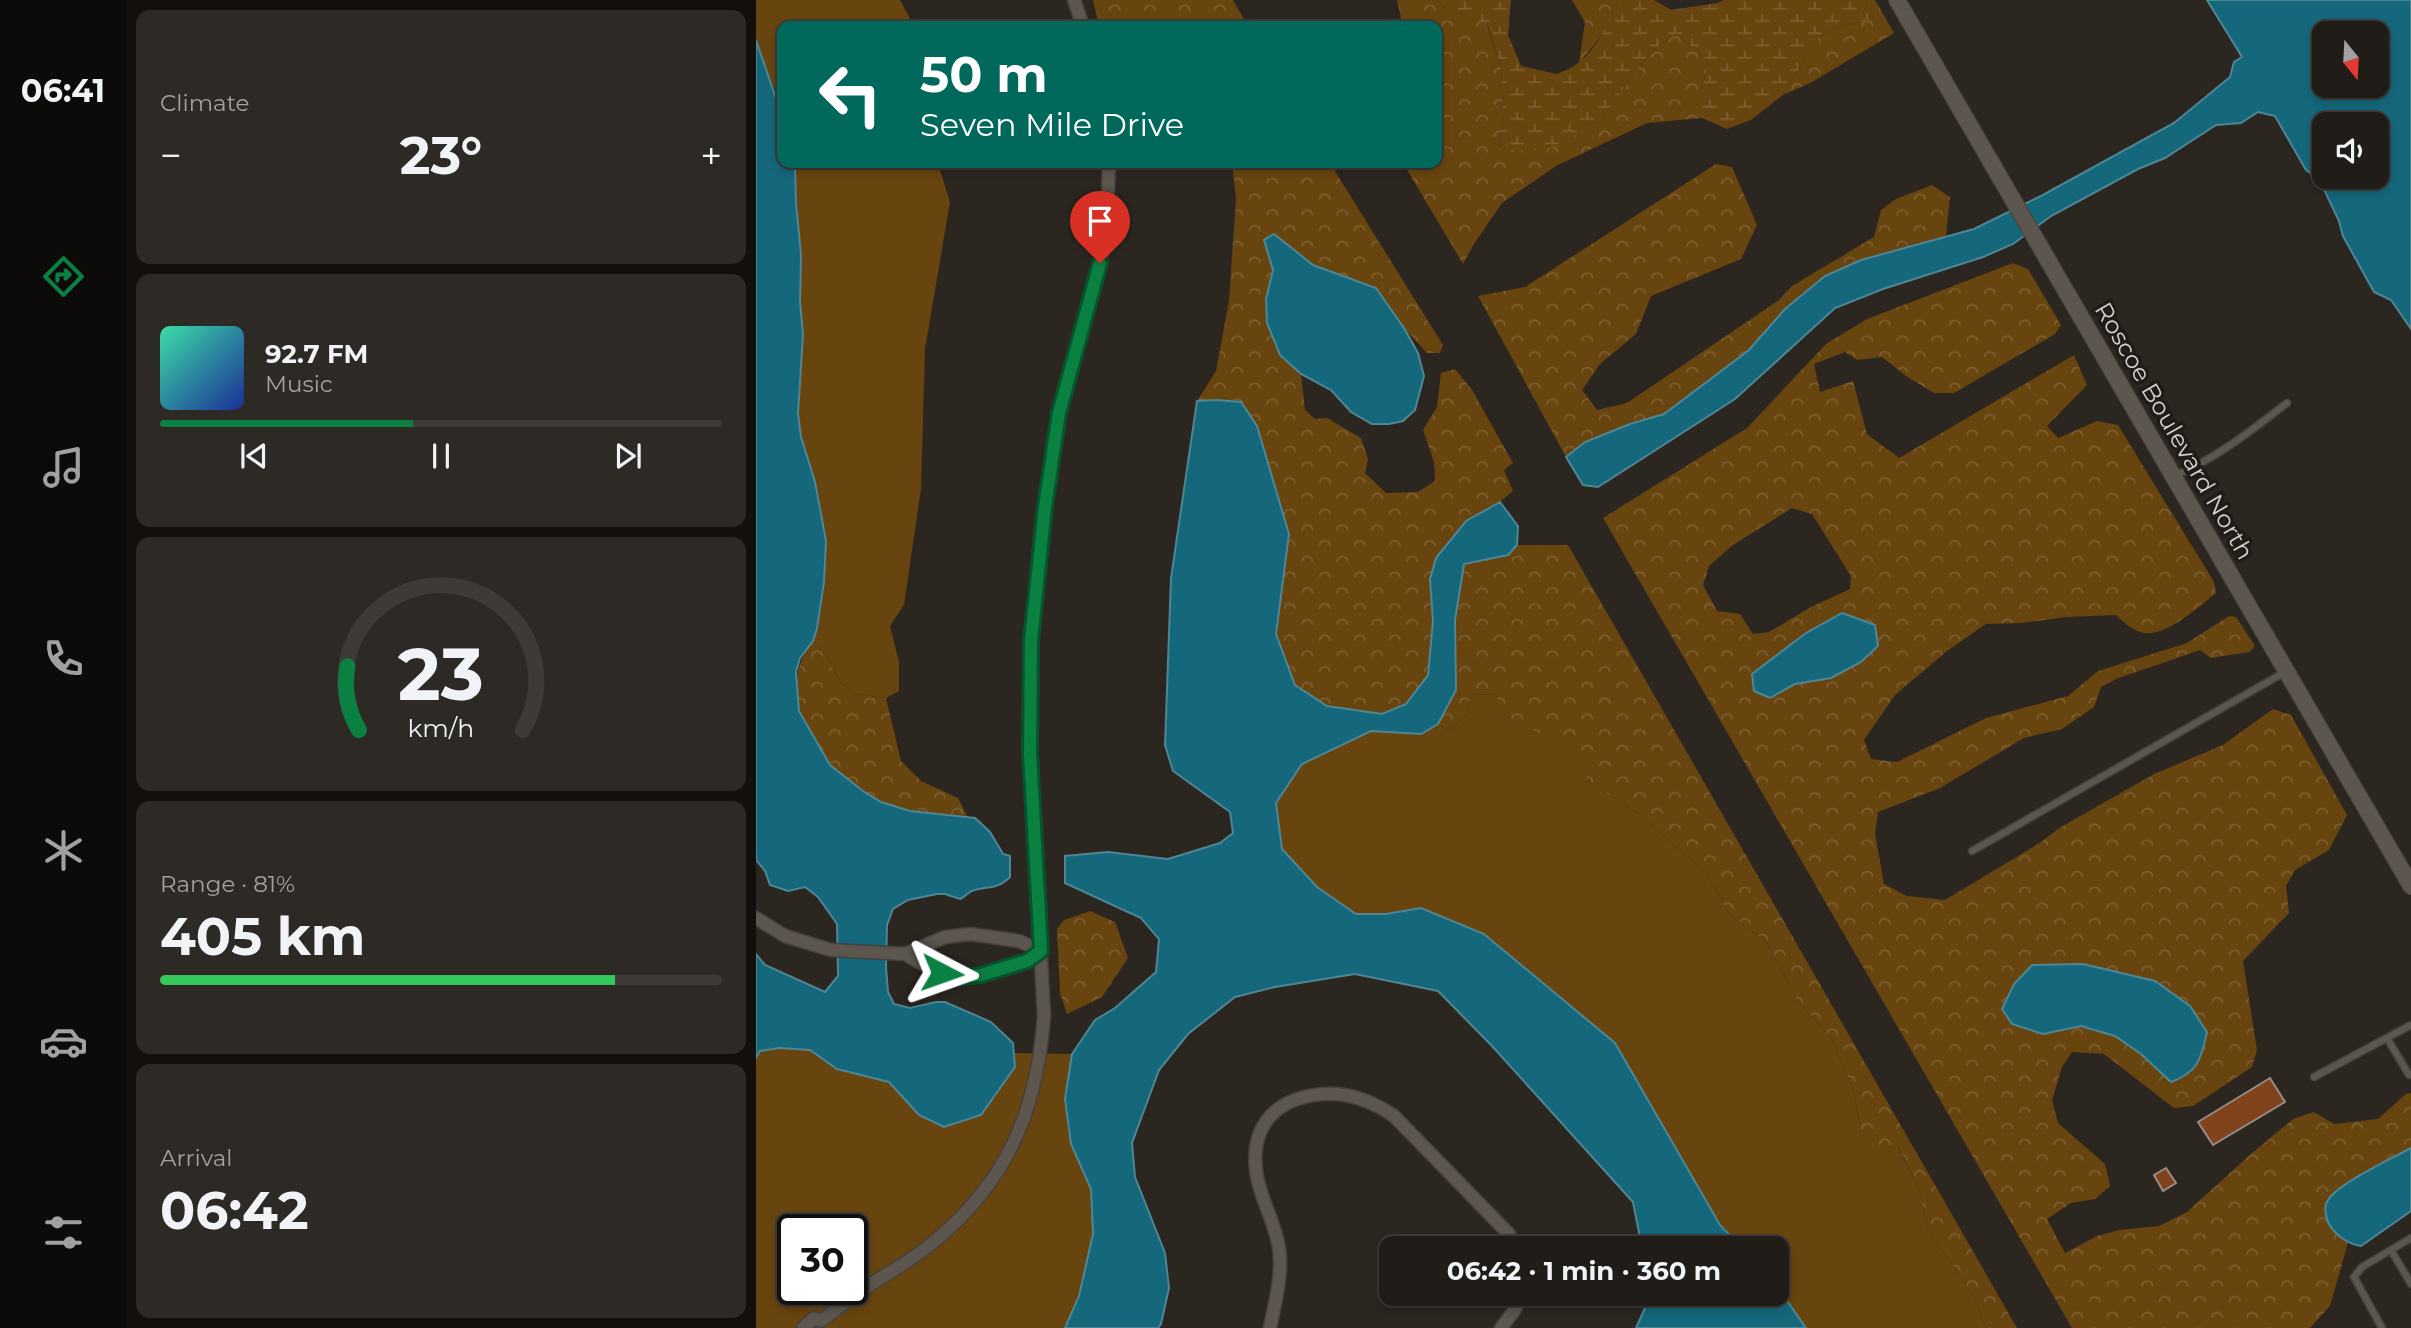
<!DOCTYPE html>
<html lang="en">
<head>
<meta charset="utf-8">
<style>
	:root { --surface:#201c18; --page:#2d2925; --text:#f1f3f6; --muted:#a2a1a2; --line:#3d3a37; --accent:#0b8043 }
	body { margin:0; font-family:Montserrat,sans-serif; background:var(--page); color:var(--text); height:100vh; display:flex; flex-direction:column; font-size:26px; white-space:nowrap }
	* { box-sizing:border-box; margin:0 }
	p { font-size:23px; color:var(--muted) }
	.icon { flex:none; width:38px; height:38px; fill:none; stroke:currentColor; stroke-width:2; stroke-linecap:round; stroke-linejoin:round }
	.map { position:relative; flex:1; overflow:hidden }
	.side { display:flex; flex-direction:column; gap:10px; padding:10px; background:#120f0d; width:630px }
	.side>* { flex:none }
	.guide { position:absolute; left:21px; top:21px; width:665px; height:147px; border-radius:14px; box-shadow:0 4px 10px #0003,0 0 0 2px var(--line); background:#00695c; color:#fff; overflow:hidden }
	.needle { width:46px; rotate:162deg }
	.controls { position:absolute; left:1556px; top:21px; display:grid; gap:14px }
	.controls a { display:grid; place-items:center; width:77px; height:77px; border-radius:14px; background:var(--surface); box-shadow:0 4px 10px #0003,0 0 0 2px var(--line); font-size:35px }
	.speed { position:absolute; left:21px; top:1214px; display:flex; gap:14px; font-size:35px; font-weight:700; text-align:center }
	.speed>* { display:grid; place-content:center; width:91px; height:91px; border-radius:50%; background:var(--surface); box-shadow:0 4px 10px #0003,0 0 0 2px var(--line); line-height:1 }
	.speed .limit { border:4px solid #111; border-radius:10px; background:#fff; color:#111 }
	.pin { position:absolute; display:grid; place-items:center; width:60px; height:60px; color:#fff; margin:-72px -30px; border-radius:50% 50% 50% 0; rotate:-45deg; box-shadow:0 0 7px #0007 }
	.pin .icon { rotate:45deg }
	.me { position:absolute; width:77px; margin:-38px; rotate:94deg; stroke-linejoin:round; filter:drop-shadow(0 0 5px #0008) }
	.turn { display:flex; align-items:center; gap:24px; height:147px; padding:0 28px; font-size:32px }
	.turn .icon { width:91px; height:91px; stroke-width:2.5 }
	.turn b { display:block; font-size:49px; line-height:60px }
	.big { font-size:52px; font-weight:700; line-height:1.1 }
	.side .tile { flex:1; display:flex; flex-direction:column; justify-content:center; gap:10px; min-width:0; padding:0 24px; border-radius:14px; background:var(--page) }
	.side .dial { align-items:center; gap:0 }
	.dial svg { height:182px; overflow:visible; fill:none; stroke:var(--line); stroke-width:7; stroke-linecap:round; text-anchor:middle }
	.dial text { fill:var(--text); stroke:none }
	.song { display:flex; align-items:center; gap:21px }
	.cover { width:84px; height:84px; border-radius:10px; background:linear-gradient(135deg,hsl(160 70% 55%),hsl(230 70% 35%)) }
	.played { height:7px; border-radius:4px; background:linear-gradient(90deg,var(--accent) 45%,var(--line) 45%) }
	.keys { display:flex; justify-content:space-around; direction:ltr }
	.heat { display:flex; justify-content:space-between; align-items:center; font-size:38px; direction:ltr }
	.charge { height:10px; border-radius:5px; background:linear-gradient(90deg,#34c759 81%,var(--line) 0) }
	.trip { position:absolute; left:623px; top:1236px; width:410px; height:70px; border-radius:14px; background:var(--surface); box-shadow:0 4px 10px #0003,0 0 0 2px var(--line); font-weight:700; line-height:70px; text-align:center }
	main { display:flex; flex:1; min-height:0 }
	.tabs { display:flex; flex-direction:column; width:126px; justify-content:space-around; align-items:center; background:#0d0b0a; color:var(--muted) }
	.tabs .icon { width:49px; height:49px }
	.tabs .selected { color:var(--accent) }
	.tabs b { font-size:32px; color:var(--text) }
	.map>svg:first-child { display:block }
	.green { fill:#68440f; fill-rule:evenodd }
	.forest { fill:url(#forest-crowns); fill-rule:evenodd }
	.wetland { fill:url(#wetland-marsh) }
	.water { fill:#15677c; stroke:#4e8694; stroke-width:2; fill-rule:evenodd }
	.building { fill:#81431b; stroke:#958c87; stroke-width:2 }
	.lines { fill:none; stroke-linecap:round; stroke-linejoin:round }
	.service-casing { stroke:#45413c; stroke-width:9 }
	.minor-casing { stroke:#45413c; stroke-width:15 }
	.tertiary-casing { stroke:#45413c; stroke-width:18 }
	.service { stroke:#5c564f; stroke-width:6 }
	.minor { stroke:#5c564f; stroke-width:12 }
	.tertiary { stroke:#5c564f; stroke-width:16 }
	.route-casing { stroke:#07532c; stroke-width:18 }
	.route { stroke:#0b8043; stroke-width:12 }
	.labels { text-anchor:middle; stroke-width:7; stroke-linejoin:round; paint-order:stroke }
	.street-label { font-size:24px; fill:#d4d0cd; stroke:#211c17 }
</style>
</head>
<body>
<main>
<nav class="tabs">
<b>06:41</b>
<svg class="icon selected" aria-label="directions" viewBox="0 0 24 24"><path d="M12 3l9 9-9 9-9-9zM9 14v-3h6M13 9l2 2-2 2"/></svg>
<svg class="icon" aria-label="music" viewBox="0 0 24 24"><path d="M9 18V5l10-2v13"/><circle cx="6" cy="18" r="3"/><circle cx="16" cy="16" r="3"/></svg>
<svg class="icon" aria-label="phone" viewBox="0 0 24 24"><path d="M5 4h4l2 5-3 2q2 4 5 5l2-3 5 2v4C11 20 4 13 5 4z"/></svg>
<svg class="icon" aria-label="climate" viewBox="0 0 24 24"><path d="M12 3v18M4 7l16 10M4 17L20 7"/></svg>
<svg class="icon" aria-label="car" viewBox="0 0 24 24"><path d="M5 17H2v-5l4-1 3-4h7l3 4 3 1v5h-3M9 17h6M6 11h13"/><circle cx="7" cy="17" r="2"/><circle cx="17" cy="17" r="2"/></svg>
<svg class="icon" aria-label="filters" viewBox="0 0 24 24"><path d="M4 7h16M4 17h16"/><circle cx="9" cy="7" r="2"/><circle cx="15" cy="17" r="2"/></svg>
</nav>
<section class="side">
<div class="tile"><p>Climate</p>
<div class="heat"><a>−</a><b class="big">23°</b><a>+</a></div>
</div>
<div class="tile">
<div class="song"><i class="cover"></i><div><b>92.7 FM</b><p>Music</p></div></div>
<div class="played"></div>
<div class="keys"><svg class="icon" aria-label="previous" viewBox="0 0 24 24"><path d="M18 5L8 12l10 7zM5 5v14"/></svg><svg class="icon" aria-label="pause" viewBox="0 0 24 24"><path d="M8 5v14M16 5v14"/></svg><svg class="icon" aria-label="next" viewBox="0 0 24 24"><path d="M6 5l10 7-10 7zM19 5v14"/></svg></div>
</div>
<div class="tile dial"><svg viewBox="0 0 100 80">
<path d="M14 69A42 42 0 1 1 86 69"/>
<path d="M14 69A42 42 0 0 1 9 41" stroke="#0b8043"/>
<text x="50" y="56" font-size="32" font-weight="700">23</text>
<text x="50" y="72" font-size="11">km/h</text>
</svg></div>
<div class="tile"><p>Range · 81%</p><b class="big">405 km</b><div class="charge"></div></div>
<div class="tile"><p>Arrival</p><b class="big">06:42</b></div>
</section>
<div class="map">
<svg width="1655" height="1328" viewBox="0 0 1655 1328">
	<defs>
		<pattern id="forest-crowns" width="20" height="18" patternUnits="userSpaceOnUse" patternTransform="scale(1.75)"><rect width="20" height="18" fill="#68440f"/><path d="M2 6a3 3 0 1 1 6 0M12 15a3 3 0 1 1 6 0" fill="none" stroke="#7d5e31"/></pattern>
		<pattern id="wetland-marsh" width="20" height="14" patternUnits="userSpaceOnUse" patternTransform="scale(1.75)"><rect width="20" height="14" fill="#68440f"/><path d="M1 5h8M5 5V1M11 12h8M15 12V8" fill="none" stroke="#7d5e31"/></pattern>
	</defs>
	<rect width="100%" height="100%" fill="#2b2620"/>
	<path class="green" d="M0,0H144L158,26H26V119L19,90L3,54L0,40Z
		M38,163H182L194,202L169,349L165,489L148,605L134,626L143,662V691L130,698L99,694L85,683L72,658L57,641L65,610L70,541L59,482L45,437L42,414L47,334L44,302L45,255Z
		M741,694L749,716L803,742L835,783L883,814L951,874L972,912L1012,944L1042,1002L1075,1037L1098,1091L1105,1135L1141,1146L1165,1193L1171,1228L1218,1297L1230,1328H1050L1020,1285V1248H986L964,1225L859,1043L728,934L665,908L630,914H600L561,887L526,849L520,803L546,764L615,731L665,734L682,724L694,730L711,714L715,695Z
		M23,1048L54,1050L81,1069L133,1082L163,1115L259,1067V1053L316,1054C311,1085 306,1116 316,1146C321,1161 332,1175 335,1191C342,1238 328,1286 309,1328H0V1058L4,1051ZM37,1230H96V1290H37Z"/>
	<path class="forest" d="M337,0H477L492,26H343Z
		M641,0H681L688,7L730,22L745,68L747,114L743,150L843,123L894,52L921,33L952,62L946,89V118L891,123L800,166L746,203L718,244L707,264L647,163H681V26H637L645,17Z
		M816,0H862C858,25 839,43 823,63L829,22Z
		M1116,0H1119L1138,33L1056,82L1027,95L1061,39L1079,28L1113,20Z
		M476,163H574L687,345L684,353H671L648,328L620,289L557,265L518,234L508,240L517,270L510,299L524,355L545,374L549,410L559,419L571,418L605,438L612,459L609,473L630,493L662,492L679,481L678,462L667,430L681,407L685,373L699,369L716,390L757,463L748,470L757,491L744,502L710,521L674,579L677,621L672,675L650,704L626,714L571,706L539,685L520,634L533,534L461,400L441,401L460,371L473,301L480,199Z
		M960,164L976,167L1001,225L985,259L895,296L880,334L844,364L826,390L841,410L871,403L1023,300L1036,286L1118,237L1125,210L1140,199L1176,185L1194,197L1190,237L1105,260L1069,276L1029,309L993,350L908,414L874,424L829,442L810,457L722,296L769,287Z
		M1257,263L1272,269L1305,325L1299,334L1198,393H1178L1150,376L1126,357L1101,360L1089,352L1058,364L1064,392L1097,381L1111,434L1143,458L1318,355L1331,385L1291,426L1302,438L1341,421L1362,425L1458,582L1460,593C1442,607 1412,636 1388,633C1376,631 1368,622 1360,615L1310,617L1266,623L1230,624L1191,651L1139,695L1108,740L1115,759L1141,762L1230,718L1312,696L1342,671L1431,643L1473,616L1480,617L1499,646L1493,652L1455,658L1444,650L1360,679L1345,687L1338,707L1306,729L1268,738L1184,788L1122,812L1119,834L1128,884L1151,896L1189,900L1282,844L1305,827L1398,774L1467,745L1517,709L1535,715L1591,815L1573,850L1539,870L1530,886L1533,913L1487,961L1501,1050L1496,1067L1437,1106L1418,1108L1348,1054L1316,1052L1306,1067L1296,1100L1302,1123L1349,1164L1354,1186L1339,1199L1315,1203L1291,1219L1309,1253L1341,1236L1363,1230L1403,1226L1431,1212L1496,1153L1537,1119L1558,1112L1578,1124L1622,1119L1650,1094L1655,1093V1148L1584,1188L1574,1225L1592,1243L1574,1306L1554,1328H1316L847,518L991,428L1070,344L1111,319ZM1036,508L1056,514L1095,576L1094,589L1055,607L1013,632L997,634L984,614L961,611L947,585L953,566L977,545ZM1325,1026L1451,1032L1385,1054L1360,1036Z
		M761,545H812L1261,1328H1230L1218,1297L1171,1228L1165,1193L1142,1147L1120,1148L1105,1135L1098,1091L1075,1037L1042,1002L1012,944L972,912L951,874L883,814L835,783L803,743L749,716L740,694L715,695L711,714L694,730L682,724L700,690L699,620L708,564L752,555Z
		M57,641L72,658L85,683L99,694L130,698L145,761L165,781L202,798L211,816C182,815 153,814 126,802C71,779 11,696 57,641Z
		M334,911L359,922L372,958L346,997L311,1014L304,993L301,929L308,920Z"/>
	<path class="wetland" d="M681,0H755L752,35L765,66L801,74C808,71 815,68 821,64C836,54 859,18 862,0H898L915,10L961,3L968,0H1116L1113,20L1079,28L1061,39L1027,95L995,120L971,129L946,118V89L952,62L921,33L894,52L843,123L790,150H743L747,114L745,68L731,23L688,7Z"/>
	<path class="water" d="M1451,0H1655V329L1635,300L1618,292L1587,236L1583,221L1563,179L1550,170L1519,116L1502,112L1485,123L1460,125L1409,158L1382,169L1295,216L1257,244L1227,257L1127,289L1079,308L979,399L842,487L827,485L810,457L829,442L874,424L908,414L993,350L1029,309L1069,276L1105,260L1218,229L1285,196L1418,123L1474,77L1478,62L1486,57ZM1568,33H1620V86H1568ZM1568,124H1620V177H1568Z
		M0,40L25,113L26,163H38L39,167L40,202L45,255L44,302L47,334L42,414L45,437L59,482L70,541L68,582L61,628L57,641L44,658L40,672L43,711L74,765L107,791L125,802L154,811L219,818L234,832L247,854L254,856V877C239,892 227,885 214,892C211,894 208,897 204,899L189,894H181L152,900L137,909L131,925L130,967L132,992L138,1004L154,1008L180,1002H189L235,1022L257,1043L259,1067L225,1115L188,1127L163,1115L133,1082L81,1069L54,1050L23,1048L4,1051L0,1058V954L9,965L69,992L82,976L81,924L62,897L49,887L32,891L14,885L9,871L0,860Z
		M518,234L557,265L620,288L648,328L662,353L668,376L659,410L647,421L633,424H616L595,412L575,390L545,374L524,355L511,323L510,299L517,270L508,240Z
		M461,400L485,402L501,426L533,534L520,634L539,685L571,706L626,714L650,704L672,675L677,621L674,579L680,558L710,521L744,502L762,526L761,545L752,555L708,564L699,620L700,690L682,724L665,734L615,731L546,764L520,803L526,849L561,887L600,914H630L665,908L728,934L859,1043L964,1225L986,1248H886L877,1202L736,1046L682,991L599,974L519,987L479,997L432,1034L403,1070L376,1143L379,1177L409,1253L413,1288L405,1324L402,1328H309L323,1296L337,1234L335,1189L315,1144L309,1099L316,1054L339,1020L359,1008L400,972L403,939L385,918L309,883V856L352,852L412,859L464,843L477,833L474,812L417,771L409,745L415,578L441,401Z
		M1086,613L1119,625L1122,646L1105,662L1075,678L1039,684L1014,698L998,691L996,674L1050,633Z
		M1327,964L1399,981L1434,1006L1451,1032C1445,1058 1443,1072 1415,1082L1385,1054L1359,1036L1325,1026L1287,1034L1256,1024L1246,1009L1258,984L1276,965Z
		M1655,1148V1211L1605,1246C1592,1244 1582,1237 1574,1226C1570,1219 1567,1207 1572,1200C1583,1183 1635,1159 1655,1148Z
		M1020,1285L1050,1328H880L889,1308L888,1293H1020Z"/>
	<path class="building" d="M1514,1078L1529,1102L1457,1145L1442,1122Z
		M1410,1168L1420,1183L1407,1191L1398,1175Z"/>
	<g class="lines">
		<g class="service-casing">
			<path id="service" d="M1420,475C1461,458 1496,430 1531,403
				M1216,851L1529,672
				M1631,1038L1653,1075L1655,1074
				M1558,1077L1655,1025
				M1635,1250L1655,1284
				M1626,1328L1598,1277L1606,1267L1655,1238"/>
		</g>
		<g class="minor-casing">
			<path id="minor" d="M318,0L327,26
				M0,918L29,936L75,950L149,954L189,937L214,934L263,941L285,951C272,961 267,961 251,966C242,968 234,972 225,975C197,982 172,968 149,954
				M47,1328L58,1318L65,1321C82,1308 99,1295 117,1283C137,1270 157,1259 175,1244C251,1183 281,1111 288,1016L274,753L275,640L289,507L304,413L344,263L351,223L353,163
				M514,1328C519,1302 527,1275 523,1248C520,1228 511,1211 505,1192C491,1148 502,1107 552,1096C584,1089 612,1098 638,1116L752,1233L762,1248
				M745,1328L758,1311L766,1293"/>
		</g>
		<g class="tertiary-casing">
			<path id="tertiary" d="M1141,0L1655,886"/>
		</g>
		<use href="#service" class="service"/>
		<use href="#minor" class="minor"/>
		<use href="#tertiary" class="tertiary"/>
	</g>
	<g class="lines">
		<g class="route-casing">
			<path id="route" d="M186,973L207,977L225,975L271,961L285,951L274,754L275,640L289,507L303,413L344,263"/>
		</g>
		<use href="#route" class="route"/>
	</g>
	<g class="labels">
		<g class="street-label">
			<text transform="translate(1418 431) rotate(60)" y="8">Roscoe Boulevard North</text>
		</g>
	</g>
</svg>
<div class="controls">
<a><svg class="needle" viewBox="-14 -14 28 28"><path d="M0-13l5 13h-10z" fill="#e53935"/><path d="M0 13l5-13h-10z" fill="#a2a1a2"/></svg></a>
<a><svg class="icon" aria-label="sound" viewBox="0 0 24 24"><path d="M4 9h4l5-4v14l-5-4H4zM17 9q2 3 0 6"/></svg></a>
</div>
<div class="speed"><div class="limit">30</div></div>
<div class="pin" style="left:344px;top:263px;background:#d93025"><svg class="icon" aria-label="arrive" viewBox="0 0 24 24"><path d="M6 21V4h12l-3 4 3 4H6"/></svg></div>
<svg class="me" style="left:186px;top:973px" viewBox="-20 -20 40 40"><path d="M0-17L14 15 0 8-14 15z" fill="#0b8043" stroke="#fff" stroke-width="4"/></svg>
<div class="trip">06:42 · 1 min · 360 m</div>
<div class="guide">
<div class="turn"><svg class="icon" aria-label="left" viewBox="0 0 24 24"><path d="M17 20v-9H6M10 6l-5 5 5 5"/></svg><div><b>50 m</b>Seven Mile Drive</div></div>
</div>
</div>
</main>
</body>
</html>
